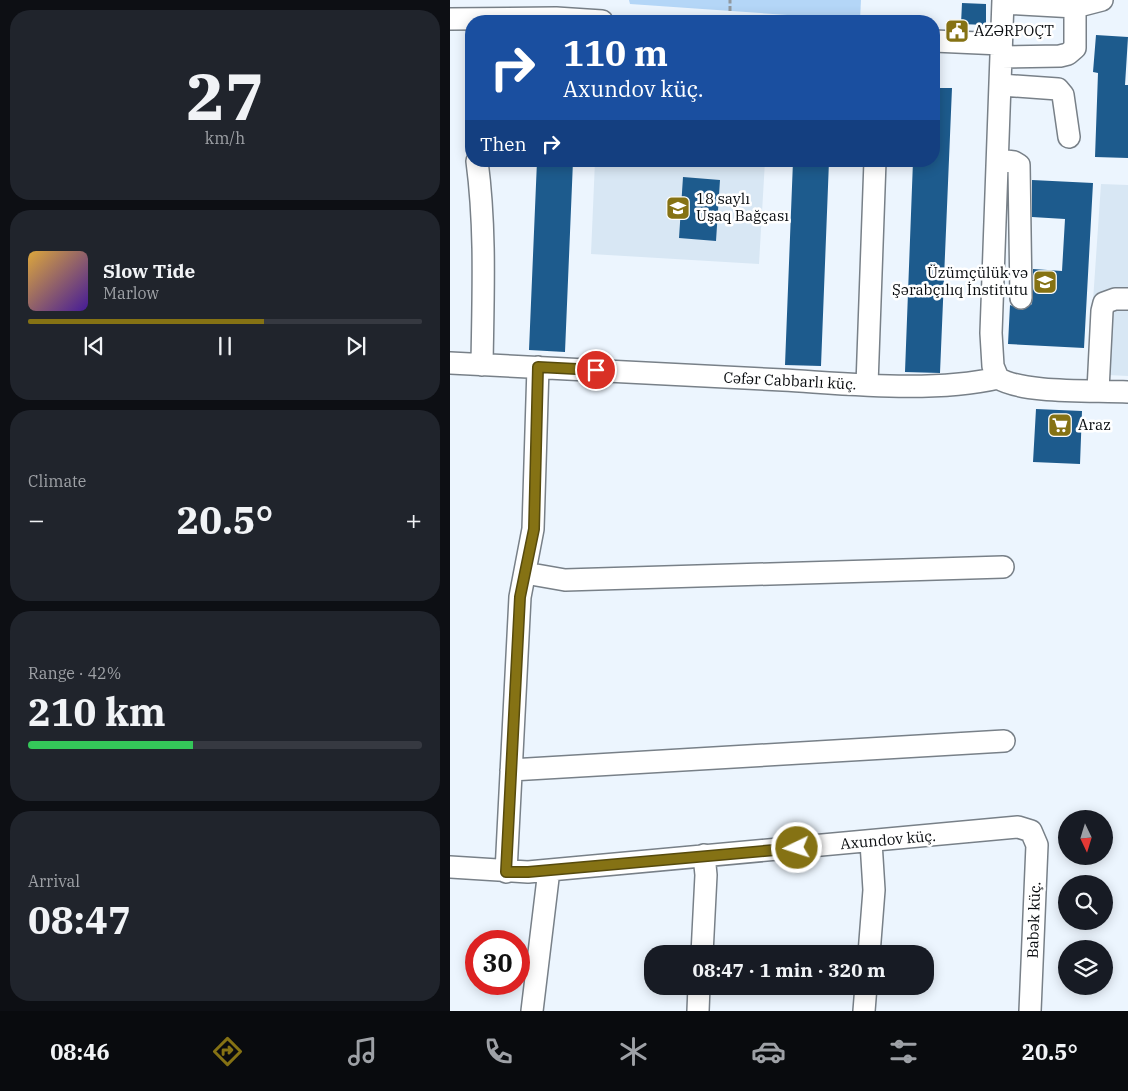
<!DOCTYPE html>
<html lang="en">
<head>
<meta charset="utf-8">
<style>
	:root { --surface:#171b24; --page:#20242c; --text:#f1f3f6; --muted:#9ea1a6; --line:#363941; --accent:#857214 }
	body { margin:0; font-family:"IBM Plex Serif",serif; background:var(--page); color:var(--text); height:100vh; display:flex; flex-direction:column; font-size:19px; white-space:nowrap }
	* { box-sizing:border-box; margin:0 }
	p { font-size:16px; color:var(--muted) }
	.icon { flex:none; width:28px; height:28px; fill:none; stroke:currentColor; stroke-width:2; stroke-linecap:round; stroke-linejoin:round }
	.map { position:relative; flex:1; overflow:hidden }
	.sheet { display:flex; flex-direction:column; gap:10px; padding:10px; background:#0d0f14; width:450px }
	.sheet>* { flex:none }
	.hud { position:absolute; left:15px; top:15px; width:475px; height:152px; border-radius:20px; box-shadow:0 2px 12px #0003; background:#1a4fa0; color:#fff; overflow:hidden }
	.needle { width:32px; rotate:176deg }
	.controls { position:absolute; left:608px; top:810px; display:grid; gap:10px }
	.controls a { display:grid; place-items:center; width:55px; height:55px; border-radius:50%; background:var(--surface); box-shadow:0 2px 12px #0003; font-size:25px }
	.speed { position:absolute; left:15px; top:930px; display:flex; gap:10px; font-size:25px; font-weight:700; text-align:center }
	.speed>* { display:grid; place-content:center; width:65px; height:65px; border-radius:50%; background:var(--surface); box-shadow:0 2px 12px #0003; line-height:1 }
	.speed .limit { border:8px solid #d22; background:#fff; color:#111 }
	.pin { position:absolute; display:grid; place-items:center; width:42px; height:42px; color:#fff; margin:-21px; border:2px solid #fff; border-radius:50%; box-shadow:0 1px 5px #0007 }
	.me { position:absolute; width:55px; margin:-28px; rotate:266deg; stroke-linejoin:round; filter:drop-shadow(0 0 4px #0008) }
	.turn { display:flex; align-items:center; gap:18px; height:105px; padding:0 15px; font-size:22px }
	.turn .icon { width:65px; height:65px; stroke-width:2.5 }
	.turn b { display:block; font-size:35px; line-height:42px }
	.then { display:flex; align-items:center; height:48px; padding:0 15px; background:#0003; gap:10px; font-size:19px }
	.big { font-size:38px; font-weight:700; line-height:1.1 }
	.sheet .tile { flex:1; display:flex; flex-direction:column; justify-content:center; gap:8px; min-width:0; padding:0 18px; border-radius:20px; background:var(--page) }
	.sheet .dial { align-items:center; gap:0 }
	.dial b { font-size:65px; line-height:1 }
	.song { display:flex; align-items:center; gap:15px }
	.cover { width:60px; height:60px; border-radius:8px; background:linear-gradient(135deg,hsl(40 70% 55%),hsl(260 70% 35%)) }
	.played { height:5px; border-radius:2px; background:linear-gradient(90deg,var(--accent) 60%,var(--line) 60%) }
	.keys { display:flex; justify-content:space-around; direction:ltr }
	.heat { display:flex; justify-content:space-between; align-items:center; font-size:28px; direction:ltr }
	.charge { height:8px; border-radius:4px; background:linear-gradient(90deg,#34c759 42%,var(--line) 0) }
	.trip { position:absolute; left:194px; top:945px; width:290px; height:50px; border-radius:20px; background:var(--surface); box-shadow:0 2px 12px #0003; font-weight:700; line-height:50px; text-align:center }
	.dock { display:flex; height:80px; justify-content:space-around; align-items:center; background:#090b0e; color:var(--muted) }
	.dock .icon { width:35px; height:35px }
	.dock .selected { color:var(--accent) }
	.dock b { font-size:22px; color:var(--text) }
	main { display:flex; flex:1; min-height:0 }
	.map>svg:first-child { display:block }
	.built { fill:#d8e7f4 }
	.green { fill:#b4d6f7 }
	.building { fill:#1d5b8d }
	.lines { fill:none; stroke-linecap:round; stroke-linejoin:round }
	.minor-casing { stroke:#788088; stroke-width:24 }
	.path { stroke:#90979e; stroke-width:3; stroke-dasharray:5 2.5; stroke-linecap:butt }
	.minor { stroke:#fff; stroke-width:21 }
	.route-casing { stroke:#564a0d; stroke-width:12 }
	.route { stroke:#857214; stroke-width:9 }
	.labels { text-anchor:middle; stroke-width:5; stroke-linejoin:round; paint-order:stroke }
	.poi-label { font-size:15px; fill:#090c0f; stroke:#fff; text-anchor:start }
	.street-label { font-size:15px; fill:#090c0f; stroke:#fff }
</style>
</head>
<body>
<main>
<section class="sheet">
<div class="tile dial"><b>27</b><p>km/h</p></div>
<div class="tile">
<div class="song"><i class="cover"></i><div><b>Slow Tide</b><p>Marlow</p></div></div>
<div class="played"></div>
<div class="keys"><svg class="icon" aria-label="previous" viewBox="0 0 24 24"><path d="M18 5L8 12l10 7zM5 5v14"/></svg><svg class="icon" aria-label="pause" viewBox="0 0 24 24"><path d="M8 5v14M16 5v14"/></svg><svg class="icon" aria-label="next" viewBox="0 0 24 24"><path d="M6 5l10 7-10 7zM19 5v14"/></svg></div>
</div>
<div class="tile"><p>Climate</p>
<div class="heat"><a>−</a><b class="big">20.5°</b><a>+</a></div>
</div>
<div class="tile"><p>Range · 42%</p><b class="big">210 km</b><div class="charge"></div></div>
<div class="tile"><p>Arrival</p><b class="big">08:47</b></div>
</section>
<div class="map">
<svg width="678" height="1011" viewBox="0 0 678 1011">
	<rect width="100%" height="100%" fill="#ecf5fe"/>
	<path class="built" d="M145,161H315L309,264L141,254Z
		M651,184L678,185V376L638,374Z"/>
	<path class="green" d="M179,0H411L410,20L180,4Z"/>
	<path class="building" d="M512,3L536,4V25L511,24Z
		M646,35L678,37L675,85H678V158L645,157L648,73L643,72Z
		M484,88H502L490,373L455,372L463,161H484Z
		M87,161H123L115,352L79,350Z
		M343,161H379L371,366L335,365Z
		M233,177L270,180L266,241L229,238Z
		M582,180L643,183L634,348L558,344L560,305L572,310L582,304L583,269L612,271L615,219L582,217Z
		M586,409L632,411L630,464L583,462Z"/>
	<g class="lines">
		<g class="minor-casing">
			<path id="minor" d="M553,3L625,7L652,0
				M0,19L106,18L152,21
				M484,41L551,44
				M551,57L610,56L618,54L625,48V7
				M551,85L608,89L613,95L619,137
				M548,160L564,162L569,165L571,298
				M27,161C36,229 33,296 32,365
				M0,363C111,368 222,374 333,380C400,384 482,393 548,378C573,394 646,390 678,392
				M548,378L543,366L541,333L553,0
				M417,385L425,161
				M648,390L652,311L654,303L665,299H678
				M75,573L115,580L553,567
				M61,770L554,741
				M0,867L78,872L568,827L581,831L587,845L580,1011
				M56,872L70,597L83,529L88,367
				M252,954L256,875L254,855
				M419,954L424,890L421,842
				M82,1011L99,870
				M248,1011L249,986
				M414,1011L416,986"/>
		</g>
		<path class="path" d="M280,11V0"/>
		<use href="#minor" class="minor"/>
	</g>
	<g class="lines">
		<g class="route-casing">
			<path id="route" d="M146,370L88,367L84,529L70,597L56,872H78L347,848"/>
		</g>
		<use href="#route" class="route"/>
	</g>
	<defs>
		<g id="civic-square" transform="scale(1.25)"><rect x="-9" y="-9" width="18" height="18" rx="4" fill="#857214" stroke="#fff"/><path d="M-.6-6.5H3V-4.5H.6V-3L4-1V1h2V6H-6V1h2V-1L-.6-3ZM-1.2 2.5V6h2.4V2.5Z" fill="#fff"/></g>
		<g id="school-square" transform="scale(1.25)"><rect x="-9" y="-9" width="18" height="18" rx="4" fill="#857214" stroke="#fff"/><path d="M0-5L7-2L0 1L-7-2ZM-4 1L0 2.5L4 1V4Q0 6-4 4Z" fill="#fff"/></g>
		<g id="university-square" transform="scale(1.25)"><rect x="-9" y="-9" width="18" height="18" rx="4" fill="#857214" stroke="#fff"/><path d="M0-5L7-2L0 1L-7-2ZM-4 1L0 2.5L4 1V4Q0 6-4 4Z" fill="#fff"/></g>
		<g id="supermarket-square" transform="scale(1.25)"><rect x="-9" y="-9" width="18" height="18" rx="4" fill="#857214" stroke="#fff"/><path d="M-6-5.5h2.5l.6 2H6L4.5 2H-2.5L-4.4-4H-6ZM-1.5 3.2a1.3 1.3 0 1 0 .1 0ZM3 3.2a1.3 1.3 0 1 0 .1 0Z" fill="#fff"/></g>
	</defs>
	<g fill-rule="evenodd">
		<use href="#civic-square" x="507" y="31"/>
		<use href="#school-square" x="228" y="208"/>
		<use href="#university-square" x="595" y="282"/>
		<use href="#supermarket-square" x="610" y="425"/>
	</g>
	<g class="labels">
		<g class="poi-label">
			<text x="524" y="36">AZƏRPOÇT</text>
			<text x="246" y="204">18 saylı<tspan x="246" dy="17">Uşaq Bağçası</tspan></text>
			<text x="578" y="278" text-anchor="end">Üzümçülük və<tspan x="578" dy="17">Şərabçılıq İnstitutu</tspan></text>
			<text x="628" y="430">Araz</text>
		</g>
		<g class="street-label">
			<text transform="translate(340 381) rotate(3)" y="5">Cəfər Cabbarlı küç.</text>
			<text transform="translate(438 840) rotate(-5)" y="5">Axundov küç.</text>
			<text transform="translate(584 920) rotate(-88)" y="5">Babək küç.</text>
		</g>
	</g>
</svg>
<div class="controls">
<a><svg class="needle" viewBox="-14 -14 28 28"><path d="M0-13l5 13h-10z" fill="#e53935"/><path d="M0 13l5-13h-10z" fill="#9ea1a6"/></svg></a>
<a><svg class="icon" aria-label="search" viewBox="0 0 24 24"><circle cx="10" cy="10" r="6"/><path d="M15 15l6 6"/></svg></a>
<a><svg class="icon" aria-label="layers" viewBox="0 0 24 24"><path d="M12 4l9 5-9 5-9-5zM3 14l9 5 9-5"/></svg></a>
</div>
<div class="speed"><div class="limit">30</div></div>
<div class="pin" style="left:146px;top:370px;background:#d93025"><svg class="icon" aria-label="arrive" viewBox="0 0 24 24"><path d="M6 21V4h12l-3 4 3 4H6"/></svg></div>
<svg class="me" style="left:347px;top:848px" viewBox="-20 -20 40 40"><circle r="17" fill="#857214" stroke="#fff" stroke-width="3"/><path d="M0-11L8 9 0 5-8 9z" fill="#fff"/></svg>
<div class="trip">08:47 · 1 min · 320 m</div>
<div class="hud">
<div class="turn"><svg class="icon" aria-label="right" viewBox="0 0 24 24"><path d="M7 20v-9h11M14 6l5 5-5 5"/></svg><div><b>110 m</b>Axundov küç.</div></div>
<div class="then">Then<svg class="icon" aria-label="right" viewBox="0 0 24 24"><path d="M7 20v-9h11M14 6l5 5-5 5"/></svg></div>
</div>
</div>
</main>
<nav class="dock">
<b>08:46</b>
<svg class="icon selected" aria-label="directions" viewBox="0 0 24 24"><path d="M12 3l9 9-9 9-9-9zM9 14v-3h6M13 9l2 2-2 2"/></svg>
<svg class="icon" aria-label="music" viewBox="0 0 24 24"><path d="M9 18V5l10-2v13"/><circle cx="6" cy="18" r="3"/><circle cx="16" cy="16" r="3"/></svg>
<svg class="icon" aria-label="phone" viewBox="0 0 24 24"><path d="M5 4h4l2 5-3 2q2 4 5 5l2-3 5 2v4C11 20 4 13 5 4z"/></svg>
<svg class="icon" aria-label="climate" viewBox="0 0 24 24"><path d="M12 3v18M4 7l16 10M4 17L20 7"/></svg>
<svg class="icon" aria-label="car" viewBox="0 0 24 24"><path d="M5 17H2v-5l4-1 3-4h7l3 4 3 1v5h-3M9 17h6M6 11h13"/><circle cx="7" cy="17" r="2"/><circle cx="17" cy="17" r="2"/></svg>
<svg class="icon" aria-label="filters" viewBox="0 0 24 24"><path d="M4 7h16M4 17h16"/><circle cx="9" cy="7" r="2"/><circle cx="15" cy="17" r="2"/></svg>
<b>20.5°</b>
</nav>
</body>
</html>
